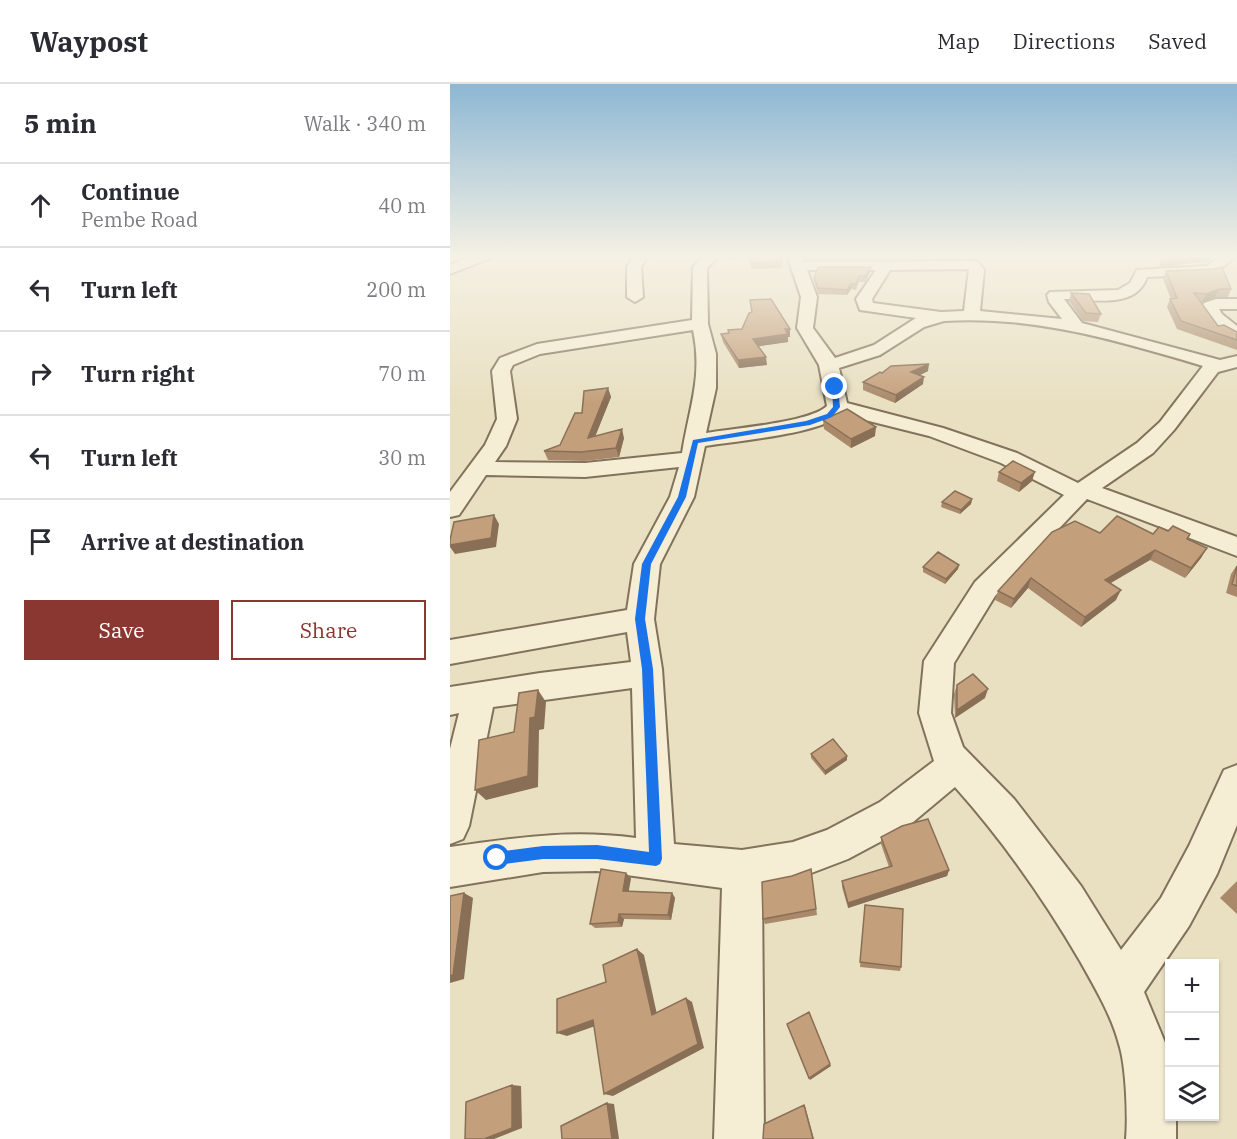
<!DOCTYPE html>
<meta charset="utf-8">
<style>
:root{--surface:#fff;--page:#f7f7f7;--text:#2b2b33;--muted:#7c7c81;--line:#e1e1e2;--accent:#8a3731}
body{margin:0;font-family:"IBM Plex Serif",serif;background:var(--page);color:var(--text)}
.controls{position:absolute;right:18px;bottom:18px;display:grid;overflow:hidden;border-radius:0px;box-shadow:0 2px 4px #0004}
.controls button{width:54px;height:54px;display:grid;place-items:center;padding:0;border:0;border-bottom:2px solid var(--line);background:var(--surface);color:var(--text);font:30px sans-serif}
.stop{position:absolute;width:18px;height:18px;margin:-14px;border:4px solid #1a73e8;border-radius:50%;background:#fff}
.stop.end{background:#1a73e8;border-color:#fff;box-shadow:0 2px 6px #0008}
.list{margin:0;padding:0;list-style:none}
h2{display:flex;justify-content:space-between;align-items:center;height:78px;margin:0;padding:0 24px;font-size:26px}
h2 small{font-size:20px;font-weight:400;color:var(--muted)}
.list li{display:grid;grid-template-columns:39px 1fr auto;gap:18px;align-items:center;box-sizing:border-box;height:84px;padding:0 24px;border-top:2px solid var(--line)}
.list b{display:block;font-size:22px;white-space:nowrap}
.list p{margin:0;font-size:20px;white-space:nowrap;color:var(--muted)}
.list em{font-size:20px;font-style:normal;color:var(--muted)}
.actions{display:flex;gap:12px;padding:18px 24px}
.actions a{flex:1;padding:14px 0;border:2px solid var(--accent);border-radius:0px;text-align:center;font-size:21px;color:var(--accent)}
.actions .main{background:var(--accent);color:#fff}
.icon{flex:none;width:33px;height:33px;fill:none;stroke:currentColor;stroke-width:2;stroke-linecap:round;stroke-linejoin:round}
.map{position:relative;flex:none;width:787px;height:1055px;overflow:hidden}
header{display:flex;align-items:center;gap:36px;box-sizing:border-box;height:84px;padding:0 30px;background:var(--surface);border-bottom:2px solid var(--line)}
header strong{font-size:28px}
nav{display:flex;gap:33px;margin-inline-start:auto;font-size:21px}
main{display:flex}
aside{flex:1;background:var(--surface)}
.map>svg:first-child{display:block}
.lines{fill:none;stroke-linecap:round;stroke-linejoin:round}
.minor-casing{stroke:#81725b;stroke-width:4}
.minor{fill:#f5edd4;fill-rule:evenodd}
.wall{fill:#a9896a}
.shaded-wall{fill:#896f56}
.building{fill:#c49f7b;stroke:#896f56;stroke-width:1.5}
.route{fill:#1a73e8}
</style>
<header>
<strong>Waypost</strong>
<nav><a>Map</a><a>Directions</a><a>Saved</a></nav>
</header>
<main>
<aside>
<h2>5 min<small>Walk · 340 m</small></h2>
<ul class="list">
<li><svg class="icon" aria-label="ahead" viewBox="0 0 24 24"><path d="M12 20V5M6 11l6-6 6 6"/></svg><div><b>Continue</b><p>Pembe Road</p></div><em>40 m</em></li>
<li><svg class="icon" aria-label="left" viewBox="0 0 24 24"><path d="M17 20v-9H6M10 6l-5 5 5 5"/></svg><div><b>Turn left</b></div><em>200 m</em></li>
<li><svg class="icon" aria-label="right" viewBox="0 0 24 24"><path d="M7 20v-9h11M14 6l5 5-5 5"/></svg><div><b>Turn right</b></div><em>70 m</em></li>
<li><svg class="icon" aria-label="left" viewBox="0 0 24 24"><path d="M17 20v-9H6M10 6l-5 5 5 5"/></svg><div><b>Turn left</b></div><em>30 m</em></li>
<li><svg class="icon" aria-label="arrive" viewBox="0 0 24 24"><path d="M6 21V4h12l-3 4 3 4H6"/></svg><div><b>Arrive at destination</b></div></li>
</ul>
<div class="actions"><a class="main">Save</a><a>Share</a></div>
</aside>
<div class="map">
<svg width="787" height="1055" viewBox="0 0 787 1055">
<rect width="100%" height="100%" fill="#e9e0c2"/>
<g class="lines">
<g class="minor-casing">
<path id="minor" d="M24,171H43L41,174L0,190V181Z
M184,171H198L191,183L193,213L185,218L177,213V183Z
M255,171H270L257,184L258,240L266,270V304L256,349C283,344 359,339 377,322L369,281L347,244L351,213L337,171H351L353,178L523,177L528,178L534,186L530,227L612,235L599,218L597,211L600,208L668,206L680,199L687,186L757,182L772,171H787L766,189L761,190L697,193C686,226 641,215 614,215L632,239L770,276L787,272V283L768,288L724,346L703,369L652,404L787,453V472L637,415L545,512L504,579L501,629L513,663L564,715L631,802L671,866L711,814L739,762L774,686L787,681V741L767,790L739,842L694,908L716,961L720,985V1032H726V1055H676C678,1032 676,981 669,960C661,930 645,904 630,877C594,815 553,757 505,703L456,744L398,775L343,796L312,802L314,1055H264L272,804L147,787L93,788L0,803V763C67,754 118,745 186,754L182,604L43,623L19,742L13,755L0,760V665L9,629L0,631V603L90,589L181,578L177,548L0,580V556L177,526L184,480L220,413L229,383L135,393L36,391L9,431L0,433V408L35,361L47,335L42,287L50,274L87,260L242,236L243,183ZM519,185L514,227L491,228L423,219L422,215L440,186ZM357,186H426L406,215L410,226L466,234L424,261L385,274L363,244L367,213ZM494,237C582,231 669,257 753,282L710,338L687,359L628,399L567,369L493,344L397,319L389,284L430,271L474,243ZM243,246C253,293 239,324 232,369L135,379L45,378L56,362L67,335L60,287L63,281L90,270ZM391,330L479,352L551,379L614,411L525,498L474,577L469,629L484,677L430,718L377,746L343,758L292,766L224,760L212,585L204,535L210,480L244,413L255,362C285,357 372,350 391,330Z
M766,215H787V225H769L772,230L787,242V255C771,251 758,236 752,222L754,219Z"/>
</g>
<use href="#minor" class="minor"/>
</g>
<path class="wall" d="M272,171H333L332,184L301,185V175L273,176Z
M357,171H417V175L357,176Z
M716,187L781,205L778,213H765L752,218L750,217L768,242L787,256V266L727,245L717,223L720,215H721L713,195Z
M420,188L415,198H409L406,206L401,205L397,211L368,210L365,200L364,194Z
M621,209L651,230L648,238L633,237L619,217Z
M340,245V253H338V258L308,262L317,281L289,284L273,258L271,250Z
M478,287L470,291L473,300L445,319L413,306V298L432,289Z
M158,304L161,313L145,352L174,354L169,373L135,377L98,376L94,367L110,361L132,329Z
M373,336L425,352L401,364L374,345Z
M549,388L582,397L569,408L547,397Z
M522,415L521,420L510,430L491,423L492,418Z
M718,447L740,450L738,455L757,464L751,474L735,494L700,476L661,499L666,516L631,543L578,504L561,524L545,516L548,507L650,449L703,450Z
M509,481L508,485L495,500L473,488V483Z
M787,481V513L776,509L781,490Z
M507,601L535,614L505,634L504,610Z
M361,670L397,676L375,691L361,674Z
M431,753L499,786L497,792L398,824L392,803V797L439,783L431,760Z
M361,785L367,831L315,840L313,835L342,792Z
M181,794L178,807L222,809L225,814L221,836L174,835L172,843L145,844L140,840Z
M787,797V830L770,814Z
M415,821L451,883L450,887L410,883Z"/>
<path class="shaded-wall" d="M757,171H763L760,177L709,183L711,176Z
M421,183L420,188L415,198V192Z
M401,200V205L397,211V206Z
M769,205L765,213L752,218L756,210Z
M335,245H340V253H338V258L304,263L303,255Z
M316,273L317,281L289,284L288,276Z
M479,280L478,287L460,296L461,288Z
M474,293L473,300L445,319L446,311Z
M158,304L161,313L141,363L138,354Z
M426,343L425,352L401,364V355Z
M172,345L174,354L169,373L166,364Z
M585,388L582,397L569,408L571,399Z
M522,415L521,420L510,430L511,426Z
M44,431L49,440L46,463L5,470L0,463V461Z
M757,464L751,474L735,494L741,484Z
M705,466L700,476L650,505L655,496Z
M509,481L508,485L495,500L496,495Z
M581,494L578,504L561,524L564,515Z
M671,506L666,516L631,543L635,533Z
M538,605L535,614L505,634L507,626Z
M88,606L96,618L94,645L89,646L88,703L36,716L25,706L80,634Z
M397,672V676L375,691V687Z
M499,786L497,792L398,824V819Z
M176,789L181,794L178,812L173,807Z
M14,809L23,814L14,895L0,899V892Z
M222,809L225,814L221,836L218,831Z
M169,830L174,835L172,843L168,838Z
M187,865L194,871L208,935L202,931Z
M236,914L242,918L254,964L163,1012L154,1010Z
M143,936L151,940L117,952L107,949Z
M380,980L381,982L360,996L359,994Z
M62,1001L71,1002L72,1044L44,1055H34Z
M157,1019L164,1020L169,1055H162Z
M354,1021L355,1022L364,1055H363Z"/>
<path class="building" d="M301,171H332V178L300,179Z
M711,171H757L711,176L710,174Z
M368,183H421L415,192H409L406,200H401L397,206L368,204L364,194Z
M772,183L781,205H769L756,210L744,209L768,242L774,241L787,248V256L731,237L720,215L727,214L716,187L764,185Z
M621,209L639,210L651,230L636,229Z
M321,215L340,245H335L338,250L303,255L316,273L288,276L271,250L279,249L278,246L292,245L299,229L302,228L300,216Z
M479,280L461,288L474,293L446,311L413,298L430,288L432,289L441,282Z
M158,304L138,354L172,345L166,364L131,368L94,367L110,361L125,329H132L134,307Z
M397,325L426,343L401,355L373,336Z
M563,377L585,388L571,399L549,388Z
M505,407L522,415L511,426L492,418Z
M44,431L41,454L0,461V456L4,438Z
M667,432L703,450L709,443L718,447L723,442L740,450L737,455L757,464L741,484L705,466L655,496L671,506L635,533L581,494L564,515L548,507L602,448L625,437L650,449Z
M488,468L509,481L496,495L473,483Z
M787,482V502L782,500Z
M523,590L538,605L507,626V601Z
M88,606L85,633L80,634L78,692L25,706L29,656L64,648L69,609Z
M383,655L397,672L375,687L361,670Z
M478,735L499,786L398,819L392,797L442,782L431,753L452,742Z
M151,785L176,789L173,807L222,809L218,831L169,830L168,838L140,840Z
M361,785L366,825L313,835L312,798L342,792Z
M14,809L3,891L0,892V812Z
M415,821L453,825L451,883L410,878Z
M187,865L202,931L236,914L248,960L154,1010L143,936L107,949V915L156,898L153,881Z
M359,928L380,980L359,994L337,940Z
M62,1001V1044L34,1055H15L16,1018Z
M157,1019L162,1055H112L111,1042Z
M354,1021L363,1055H313L314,1040Z"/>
<linearGradient id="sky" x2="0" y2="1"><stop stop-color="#8db7d4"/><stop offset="0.54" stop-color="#f5f1e4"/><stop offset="1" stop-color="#f5f1e4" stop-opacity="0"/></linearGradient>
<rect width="787" height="319" fill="url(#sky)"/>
<path class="route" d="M382,301L388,303L390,323L382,333L360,341L248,359L236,413L201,480L195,535L203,585L212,775L210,780L206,782L147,775H93L47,781L42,779L40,774L42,770L47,768L93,762L147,761L199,768L192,585L185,535L192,480L228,413L243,356L356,337L377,330L383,323Z"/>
</svg>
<div class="controls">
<button>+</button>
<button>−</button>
<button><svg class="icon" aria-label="layers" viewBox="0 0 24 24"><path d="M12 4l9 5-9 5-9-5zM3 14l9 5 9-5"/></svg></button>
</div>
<div class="stop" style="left:47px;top:774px"></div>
<div class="stop end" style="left:385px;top:303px"></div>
</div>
</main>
